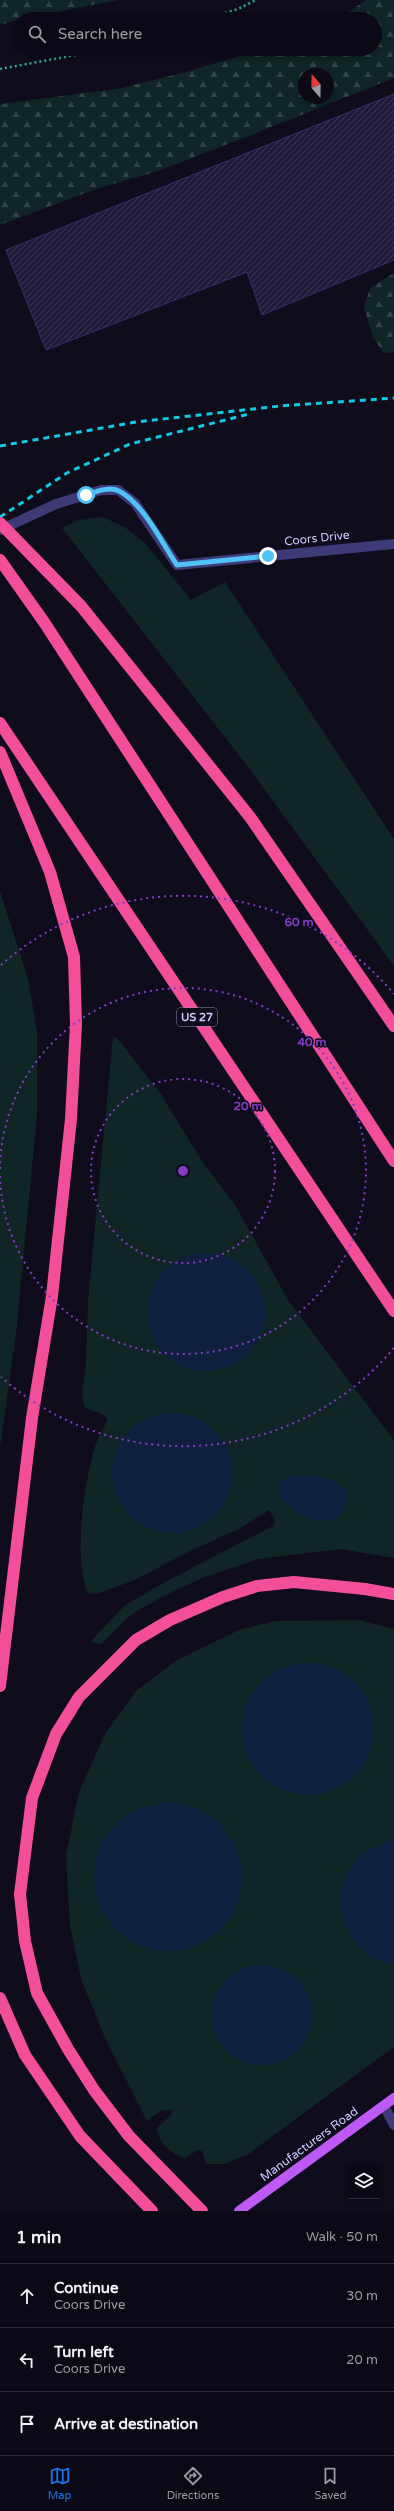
<!DOCTYPE html>
<meta charset="utf-8">
<style>
:root{--surface:#0b0915;--page:#14121e;--text:#f1f3f6;--muted:#9a9aa0;--line:#2b2a34;--accent:#1a73e8}
body{margin:0;font-family:"Varela Round",sans-serif;background:var(--page);color:var(--text)}
.controls{position:absolute;right:12px;bottom:12px;display:grid;overflow:hidden;border-radius:4px;box-shadow:0 2px 6px #0003}
.controls button{width:36px;height:36px;display:grid;place-items:center;padding:0;border:0;border-bottom:1px solid var(--line);background:var(--surface);color:var(--text);font:20px sans-serif}
.compass{position:absolute;left:298px;top:68px;width:36px;height:36px;border-radius:50%;background:var(--surface);box-shadow:0 2px 6px #0003;rotate:340deg}
.stop{position:absolute;width:12px;height:12px;margin:-9px;border:3px solid #4fc3f7;border-radius:50%;background:#fff}
.stop.end{background:#4fc3f7;border-color:#fff;box-shadow:0 1px 4px #0008}
.list{margin:0;padding:0;list-style:none}
h2{display:flex;justify-content:space-between;align-items:center;height:52px;margin:0;padding:0 16px;font-size:17px}
h2 small{font-size:13px;font-weight:400;color:var(--muted)}
.list li{display:grid;grid-template-columns:26px 1fr auto;gap:12px;align-items:center;box-sizing:border-box;height:64px;padding:0 16px;border-top:1px solid var(--line)}
.list b{display:block;font-size:15px;white-space:nowrap}
.list p{margin:0;font-size:13px;white-space:nowrap;color:var(--muted)}
.list em{font-size:13px;font-style:normal;color:var(--muted)}
.icon{flex:none;width:22px;height:22px;fill:none;stroke:currentColor;stroke-width:2;stroke-linecap:round;stroke-linejoin:round}
.map{position:relative;flex:none;width:394px;height:2211px;overflow:hidden}
.search{position:absolute;background:var(--surface);box-shadow:0 2px 6px #0003;left:12px;right:12px;top:12px;height:44px;display:flex;align-items:center;gap:10px;box-sizing:border-box;padding:0 14px;border-radius:22px;color:var(--muted);font-size:15px}
.sheet{height:244px;background:var(--surface)}
nav{display:flex;justify-content:space-around;align-items:center;box-sizing:border-box;height:56px;border-top:1px solid var(--line);background:var(--surface);font-size:11px;color:var(--muted)}
nav a{display:grid;justify-items:center;gap:2px}
nav .on{color:var(--accent)}
.map>svg:first-child{display:block}
.green{fill:#102525}
.forest{fill:url(#forest-firs);fill-rule:evenodd}
.water{fill:#0e203e}
.building{fill:url(#building-hatch);stroke:#3a2d66}
.lines{fill:none;stroke-linecap:round;stroke-linejoin:round}
.path{stroke:#34a6a1;stroke-width:2.5;stroke-dasharray:2 3;stroke-linecap:butt}
.lane{stroke:#3e3a78;stroke-width:10}
.street{stroke:#3e3a78;stroke-width:10}
.primary{stroke:#bd59f4;stroke-width:10}
.highway{stroke:#f34e9a;stroke-width:12}
.rail{stroke:#0fcae3;stroke-width:3;stroke-dasharray:6 5;stroke-linecap:butt}
.highway-bridge{stroke:#f34e9a;stroke-width:12}
.route{stroke:#4fc3f7;stroke-width:5}
.ring{fill:none;stroke:#843cc5;stroke-width:2;stroke-dasharray:2 4}
.labels{text-anchor:middle;dominant-baseline:central;stroke-width:3;stroke-linejoin:round;paint-order:stroke}
.shield{fill:#0f0c1c;stroke:#9791b9;stroke-width:1}
.shield-label{font-size:11px;font-weight:bold;fill:#d1cafc}
.street-label{font-size:12px;fill:#d1cafc;stroke:#0f0c1c}
.centre{fill:#843cc5;stroke:#0f0c1c;stroke-width:2}
.ring-label{font-size:12px;text-anchor:middle;font-weight:bold;fill:#843cc5;stroke:#0f0c1c;stroke-width:3;stroke-linejoin:round;paint-order:stroke}
</style>
<div class="map">
<svg width="394" height="2211" viewBox="0 0 394 2211">
<defs>
<pattern id="forest-firs" width="22" height="20" patternUnits="userSpaceOnUse"><rect width="22" height="20" fill="#102525"/><path d="M5 1l3.5 6h-7zM16 11l3.5 6h-7z" fill="#324346"/></pattern>
<pattern id="building-hatch" width="6" height="6" patternUnits="userSpaceOnUse"><rect width="6" height="6" fill="#211a3b"/><path d="M-1 1l2-2M0 6l6-6M5 7l2-2" fill="none" stroke="#403a58"/></pattern>
</defs>
<rect width="100%" height="100%" fill="#0f0c1c"/>
<path class="green" d="M103,517L126,528L145,543L191,600L225,582L394,839V966L245,763L62,528L79,520Z
M0,891L28,979L37,1031V1115L16,1334L0,1447Z
M113,1036L118,1039L161,1094L203,1163L234,1203L288,1300L394,1440V1558L340,1549L258,1559L202,1578L162,1597L132,1614L101,1644L90,1642L124,1606L163,1583L273,1526L275,1520L269,1510L239,1529L186,1553L135,1580L96,1594L88,1593C73,1562 84,1483 94,1450C97,1439 103,1429 108,1419C100,1411 92,1412 84,1406L82,1395L86,1363L88,1301Z
M359,1620L394,1629V2047L247,2155L223,2164H206L202,2151L197,2150L185,2159C171,2153 159,2144 157,2128L171,2115L172,2110H162L147,2121L105,2038L81,1979L70,1926L66,1856L79,1792L105,1734L136,1691L177,1660L239,1630L275,1621Z"/>
<path class="forest" d="M0,0H118L19,19L0,25Z
M366,0H394V78L223,146L158,171L96,189L0,225V104L117,89L186,72L265,49H375V19H339ZM304,74H328V98H304Z
M394,273V352L384,353L373,338L364,307L370,288Z"/>
<path class="water" d="M147 1312a59 59 0 1 1 118 0a59 59 0 1 1-118 0Z
M112 1473a60 60 0 1 1 120 0a60 60 0 1 1-120 0Z
M293,1476C316,1476 332,1474 347,1493L341,1517C310,1526 299,1517 278,1495L280,1482Z
M242 1729a66 66 0 1 1 132 0a66 66 0 1 1-132 0Z
M94 1877a74 74 0 1 1 148 0a74 74 0 1 1-148 0Z
M390,1840H394V1965C347,1957 322,1898 356,1861C365,1850 377,1845 390,1840Z
M212 2015a50 50 0 1 1 100 0a50 50 0 1 1-100 0Z"/>
<path class="building" d="M394,94V260L262,315L247,272L46,350L6,250Z"/>
<g class="lines">
<path class="path" d="M206,19L238,9L256,0
M0,69L108,49"/>
<path class="lane" d="M384,2106L394,2125"/>
<path class="street" d="M0,530L56,504L101,490H118L135,503L177,565L394,544"/>
<path class="primary" d="M239,2211L394,2098"/>
<path class="highway" d="M0,560L44,622L394,1161
M81,606L250,817L394,1026
M0,723L394,1311
M0,752L50,872L74,957L76,1024L71,1119L52,1296L32,1418L0,1686
M0,1998L25,2055L80,2136L152,2211
M202,2211L129,2136L94,2090L68,2049L37,1993L25,1941L20,1894L32,1798L56,1734L79,1697L136,1640L170,1620L223,1597L257,1586L294,1582L365,1589L394,1594"/>
<path class="rail" d="M0,446L136,422L280,406L394,398
M0,517L67,473L130,444L249,414"/>
<path class="highway-bridge" d="M0,523L81,606"/>
</g>
<g class="lines">
<path class="route" d="M86,495C95,492 109,486 119,491C143,503 162,543 177,565L268,556"/>
</g>
<g class="ring">
<circle cx="183" cy="1171" r="92"/>
<path d="M0 1169A183 183 0 1 1 0 1173"/>
<path d="M394 1348A275 275 0 0 1 1 1377M1 965A275 275 0 0 1 394 994"/>
</g>
<g class="labels">
<rect class="shield" x="177" y="1008" width="40" height="18" rx="3"/>
<g class="shield-label">
<text x="197" y="1017">US 27</text>
</g>
<g class="street-label">
<text transform="translate(317 538) rotate(-6)">Coors Drive</text>
<text transform="translate(309 2144) rotate(-36)">Manufacturers Road</text>
</g>
</g>
<circle cx="183" cy="1171" r="6" class="centre"/>
<g class="ring-label">
<text x="299" y="926">60 m</text>
<text x="312" y="1046">40 m</text>
<text x="248" y="1110">20 m</text>
</g>
</svg>
<div class="controls">
<button><svg class="icon" aria-label="layers" viewBox="0 0 24 24"><path d="M12 4l9 5-9 5-9-5zM3 14l9 5 9-5"/></svg></button>
</div>
<svg class="compass" viewBox="-18 -18 36 36"><path d="M0-13l5 13h-10z" fill="#e53935"/><path d="M0 13l5-13h-10z" fill="#9a9aa0"/></svg>
<div class="stop" style="left:86px;top:495px"></div>
<div class="stop end" style="left:268px;top:556px"></div>
<div class="search"><svg class="icon" aria-label="search" viewBox="0 0 24 24"><circle cx="10" cy="10" r="6"/><path d="M15 15l6 6"/></svg>Search here</div>
</div>
<section class="sheet">
<h2>1 min<small>Walk · 50 m</small></h2>
<ul class="list">
<li><svg class="icon" aria-label="ahead" viewBox="0 0 24 24"><path d="M12 20V5M6 11l6-6 6 6"/></svg><div><b>Continue</b><p>Coors Drive</p></div><em>30 m</em></li>
<li><svg class="icon" aria-label="left" viewBox="0 0 24 24"><path d="M17 20v-9H6M10 6l-5 5 5 5"/></svg><div><b>Turn left</b><p>Coors Drive</p></div><em>20 m</em></li>
<li><svg class="icon" aria-label="arrive" viewBox="0 0 24 24"><path d="M6 21V4h12l-3 4 3 4H6"/></svg><div><b>Arrive at destination</b></div></li>
</ul>
</section>
<nav>
<a class="on"><svg class="icon" aria-label="map" viewBox="0 0 24 24"><path d="M3 6l6-2 6 2 6-2v14l-6 2-6-2-6 2zM9 4v14M15 6v14"/></svg>Map</a>
<a><svg class="icon" aria-label="directions" viewBox="0 0 24 24"><path d="M12 3l9 9-9 9-9-9zM9 14v-3h6M13 9l2 2-2 2"/></svg>Directions</a>
<a><svg class="icon" aria-label="saved" viewBox="0 0 24 24"><path d="M7 4h10v16l-5-4-5 4z"/></svg>Saved</a>
</nav>
